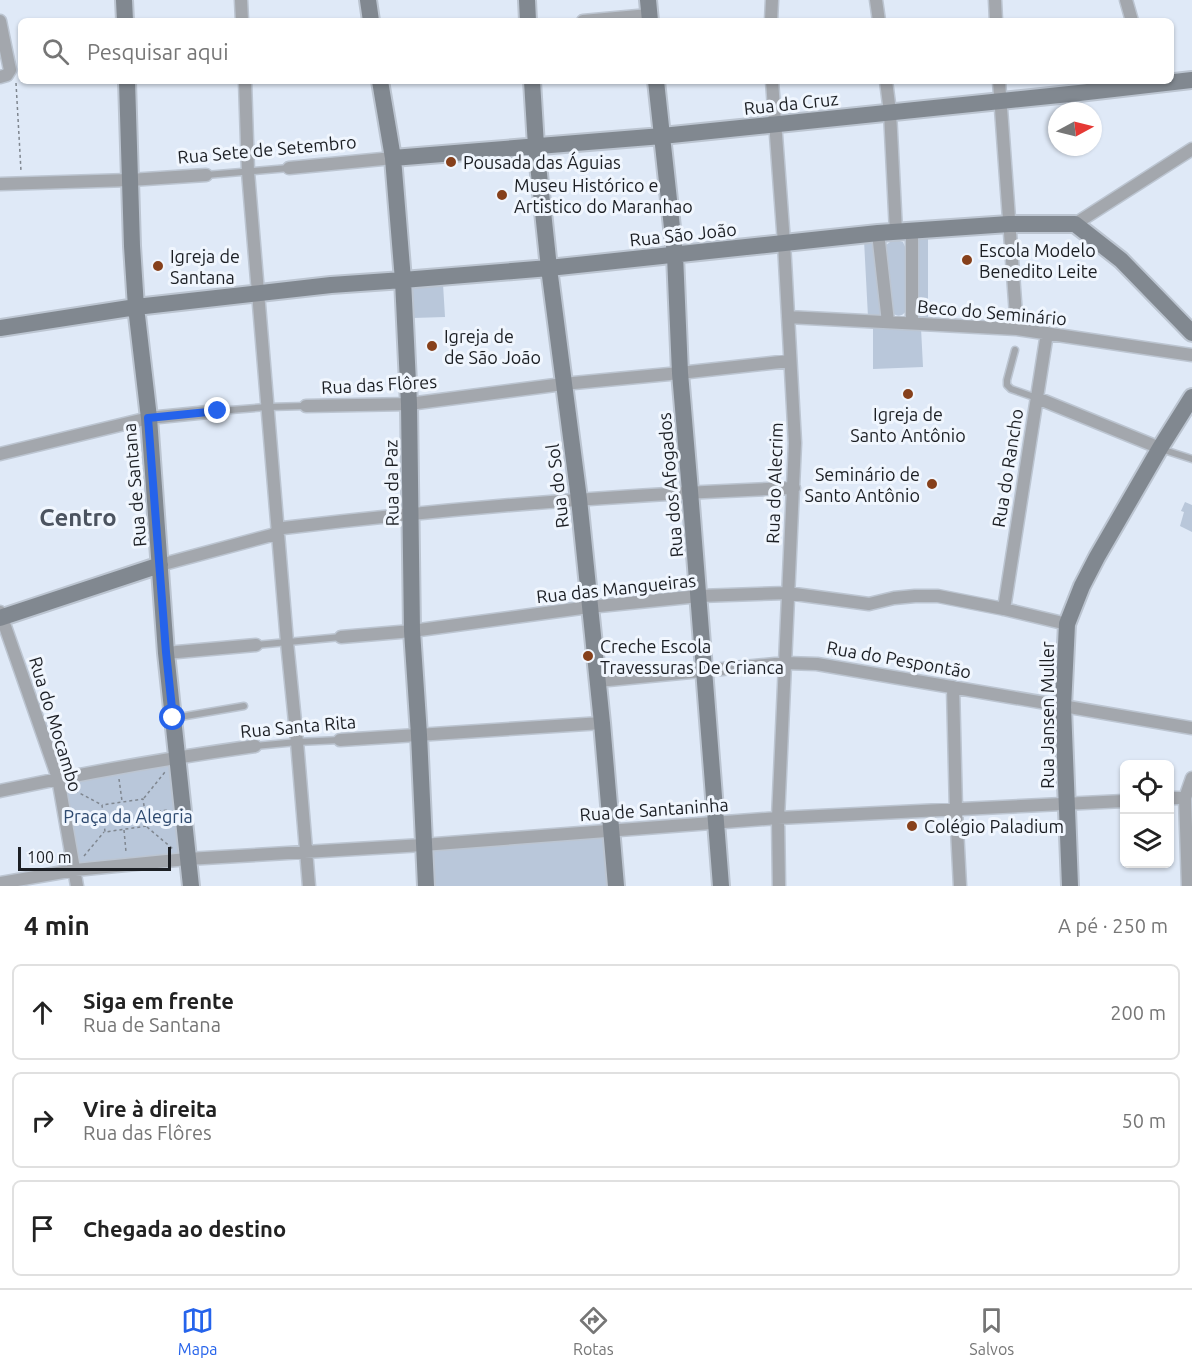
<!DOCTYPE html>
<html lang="pt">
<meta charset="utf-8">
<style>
:root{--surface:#fff;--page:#f6f6f6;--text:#222;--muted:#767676;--line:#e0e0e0;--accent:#2563eb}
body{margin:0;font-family:Ubuntu,sans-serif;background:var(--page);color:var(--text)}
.controls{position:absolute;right:18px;bottom:18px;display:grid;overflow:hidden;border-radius:9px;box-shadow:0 2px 4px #0004}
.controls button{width:54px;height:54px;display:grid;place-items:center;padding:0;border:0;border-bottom:2px solid var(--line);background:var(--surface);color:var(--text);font:30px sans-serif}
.compass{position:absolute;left:1048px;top:102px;width:54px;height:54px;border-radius:50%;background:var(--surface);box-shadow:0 2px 4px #0004;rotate:83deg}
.scale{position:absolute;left:18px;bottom:15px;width:153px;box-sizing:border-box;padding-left:6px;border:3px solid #1c1f24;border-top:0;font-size:16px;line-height:21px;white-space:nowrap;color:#1c1f24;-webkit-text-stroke:4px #f0f6fe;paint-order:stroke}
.stop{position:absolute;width:18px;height:18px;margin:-14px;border:4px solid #2563eb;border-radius:50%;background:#fff}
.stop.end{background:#2563eb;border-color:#fff;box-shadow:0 2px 6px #0008}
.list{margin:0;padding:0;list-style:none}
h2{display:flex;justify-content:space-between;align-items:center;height:78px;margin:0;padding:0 24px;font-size:26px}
h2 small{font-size:20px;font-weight:400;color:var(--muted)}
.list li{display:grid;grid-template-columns:39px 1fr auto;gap:18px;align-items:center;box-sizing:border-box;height:96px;margin:0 12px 12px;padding:0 12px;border:2px solid var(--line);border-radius:9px}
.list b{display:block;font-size:22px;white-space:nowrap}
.list p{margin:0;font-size:20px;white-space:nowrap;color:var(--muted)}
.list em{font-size:20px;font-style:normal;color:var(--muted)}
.icon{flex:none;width:33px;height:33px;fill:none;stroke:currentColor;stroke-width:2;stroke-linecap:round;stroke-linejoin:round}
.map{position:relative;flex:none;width:1192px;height:886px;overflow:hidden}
.search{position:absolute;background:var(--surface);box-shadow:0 2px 4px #0004;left:18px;right:18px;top:18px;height:66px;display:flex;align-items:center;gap:15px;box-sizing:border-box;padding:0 21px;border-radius:9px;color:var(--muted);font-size:22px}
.sheet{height:402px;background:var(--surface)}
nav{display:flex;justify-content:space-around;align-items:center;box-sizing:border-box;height:84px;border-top:2px solid var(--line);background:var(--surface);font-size:16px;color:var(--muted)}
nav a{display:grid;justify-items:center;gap:3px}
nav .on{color:var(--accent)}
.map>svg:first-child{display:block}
.green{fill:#b9c7da}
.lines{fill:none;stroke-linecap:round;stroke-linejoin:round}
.lane-casing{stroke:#bcc5d1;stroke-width:9}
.street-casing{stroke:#bcc5d1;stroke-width:15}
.secondary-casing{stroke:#bcc5d1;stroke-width:20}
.path{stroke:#7f868f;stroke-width:1.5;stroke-dasharray:3 3;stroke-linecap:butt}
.lane{stroke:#a3a7ad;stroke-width:6}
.street{stroke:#a3a7ad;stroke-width:12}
.secondary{stroke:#818890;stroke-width:16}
.route{stroke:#2563eb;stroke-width:8}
.poi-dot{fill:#86401b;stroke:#f0f6fe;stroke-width:2}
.labels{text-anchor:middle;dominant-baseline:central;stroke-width:6;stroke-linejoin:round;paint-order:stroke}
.street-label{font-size:18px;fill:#1c1f24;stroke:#f0f6fe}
.poi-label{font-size:18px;fill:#1c1f24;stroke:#f0f6fe;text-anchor:start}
.park-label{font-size:18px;fill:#2d496f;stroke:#f0f6fe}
.district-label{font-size:24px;font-weight:bold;fill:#4c5460;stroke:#f0f6fe}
</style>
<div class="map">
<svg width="1192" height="886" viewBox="0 0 1192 886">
<rect width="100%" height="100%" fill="#dfe9f7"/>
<path class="green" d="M928,235V320L921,319L917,313L916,242L919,237Z
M894,239L903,242L906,249V311C902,317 897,317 891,312L885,250L886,245Z
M864,240L871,243L875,247L881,313L879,316L868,317Z
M443,284L445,317L413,318L410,286Z
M873,326L921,328L923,367L873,369Z
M1185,502L1192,505V532L1180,526L1184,512L1181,511Z
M172,763L182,855L78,865L63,782Z
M605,834L610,886H431L429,848Z"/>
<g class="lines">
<g class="lane-casing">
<path id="lane" d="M206,175L289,168
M1015,350L1007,380V385L1011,389L1037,398
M218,411L267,407L306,406
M1161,449L1192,459
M256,645L341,637
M174,718L244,706
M255,746L297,742L340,740"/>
</g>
<g class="street-casing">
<path id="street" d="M241,0L242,21
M876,0L879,21
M995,0L996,21
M1126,0L1132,21
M0,21L10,70L7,75L0,77
M583,21L649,15
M771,21L772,0
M245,81L248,172L287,642L297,742L309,886
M772,81L784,243L795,443L778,818L779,886
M886,81L890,112L896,232
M999,81L1017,329
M289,168L393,158
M0,184L130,180L206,175
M1075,224L1192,149
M912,231V323
M878,233L888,322
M788,317L1017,329L1192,355
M1037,398L1160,448
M306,406L409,404L563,384L680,373L789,361
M0,454L149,418L218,411
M160,565L272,535L283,528C453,508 623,494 794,488
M1004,609L1047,333
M0,612L58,778L77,886
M341,637L412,631L589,607L699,596L787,593L869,604L894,598L915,596H938L1004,609L1067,624
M166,653L256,645
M598,681L785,663L817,664L1192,728
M953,687L956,810L960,886
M340,740L602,723
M0,791C84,773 169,758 255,746
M1170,798H1185
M0,883L75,870L187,859L423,845L778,818L1124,801
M1188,886L1185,798L1192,778"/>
</g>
<g class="secondary-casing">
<path id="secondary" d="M124,0L125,21
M368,0L371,21
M527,0L528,21
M648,0L650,21
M127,81L132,246L136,307L149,418L166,653L191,886
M380,81L393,158L403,280L409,404L412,631L419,735L426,886
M532,81L536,146L549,268L579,499L602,723L616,886
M656,81L675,255L680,373L690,491L721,886
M393,158L662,136L1079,93L1192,80
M0,328L136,307L331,285L403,280L549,268L878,233L1009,224H1075L1121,260L1192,333
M0,618L160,565
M1070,886L1063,707L1067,624L1082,586L1097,557L1160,448L1192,397"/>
</g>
<path class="path" d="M16,83L21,171
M119,779L122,801
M70,788L102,805L105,832L147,826L143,799L102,805
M144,798L165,772
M146,813L168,810
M78,821L103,818
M147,827L173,849
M124,830L126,852
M84,856L104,832"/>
<use href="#lane" class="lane"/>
<use href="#street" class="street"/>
<use href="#secondary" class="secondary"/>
</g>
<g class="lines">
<path class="route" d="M173,718L166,652L148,418L218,411"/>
</g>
<g class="poi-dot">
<circle cx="451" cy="162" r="6"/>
<circle cx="502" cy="195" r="6"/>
<circle cx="967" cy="260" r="6"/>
<circle cx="158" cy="266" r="6"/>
<circle cx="432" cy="346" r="6"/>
<circle cx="908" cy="394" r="6"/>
<circle cx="932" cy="484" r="6"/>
<circle cx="588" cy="656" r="6"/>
<circle cx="912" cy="826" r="6"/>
</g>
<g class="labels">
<g class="street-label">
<text transform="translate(791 103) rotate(-6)">Rua da Cruz</text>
<text transform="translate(267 149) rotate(-5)">Rua Sete de Setembro</text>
<text transform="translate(683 234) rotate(-6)">Rua São João</text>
<text transform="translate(992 312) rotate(5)">Beco do Seminário</text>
<text transform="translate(379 384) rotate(-3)">Rua das Flôres</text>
<text transform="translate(1007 468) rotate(-81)">Rua do Rancho</text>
<text transform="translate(391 483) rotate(-91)">Rua da Paz</text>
<text transform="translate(774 483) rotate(-88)">Rua do Alecrim</text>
<text transform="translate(134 485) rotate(-95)">Rua de Santana</text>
<text transform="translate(670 485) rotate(-95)">Rua dos Afogados</text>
<text transform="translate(557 486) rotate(-97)">Rua do Sol</text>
<text transform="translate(616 588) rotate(-6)">Rua das Mangueiras</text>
<text transform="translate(899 659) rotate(10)">Rua do Pespontão</text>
<text transform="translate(1047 715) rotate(-90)">Rua Jansen Muller</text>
<text transform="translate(56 724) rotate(73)">Rua do Mocambo</text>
<text transform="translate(298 726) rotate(-5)">Rua Santa Rita</text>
<text transform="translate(654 809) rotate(-4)">Rua de Santaninha</text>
</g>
<g class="poi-label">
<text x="463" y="162">Pousada das Águias</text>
<text x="514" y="185">Museu Histórico e<tspan x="514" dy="21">Artistico do Maranhao</tspan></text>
<text x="979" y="250">Escola Modelo<tspan x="979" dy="21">Benedito Leite</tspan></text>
<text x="170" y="256">Igreja de<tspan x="170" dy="21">Santana</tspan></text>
<text x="444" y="336">Igreja de<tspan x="444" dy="21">de São João</tspan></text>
<text x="908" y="414" text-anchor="middle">Igreja de<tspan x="908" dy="21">Santo Antônio</tspan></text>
<text x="920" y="474" text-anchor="end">Seminário de<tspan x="920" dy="21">Santo Antônio</tspan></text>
<text x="600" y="646">Creche Escola<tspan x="600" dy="21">Travessuras De Crianca</tspan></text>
<text x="924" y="826">Colégio Paladium</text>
</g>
<g class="park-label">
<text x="128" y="816">Praça da Alegria</text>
</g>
<g class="district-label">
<text x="78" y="517">Centro</text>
</g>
</g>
</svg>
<div class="controls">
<button><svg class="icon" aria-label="locate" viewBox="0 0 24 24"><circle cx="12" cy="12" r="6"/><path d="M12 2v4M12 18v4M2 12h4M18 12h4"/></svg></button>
<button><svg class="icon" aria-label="layers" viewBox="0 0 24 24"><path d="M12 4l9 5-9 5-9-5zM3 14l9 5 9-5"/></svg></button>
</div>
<svg class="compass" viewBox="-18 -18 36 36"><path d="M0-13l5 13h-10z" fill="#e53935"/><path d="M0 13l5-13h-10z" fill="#767676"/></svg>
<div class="scale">100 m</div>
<div class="stop" style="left:173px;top:718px"></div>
<div class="stop end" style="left:218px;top:411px"></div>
<div class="search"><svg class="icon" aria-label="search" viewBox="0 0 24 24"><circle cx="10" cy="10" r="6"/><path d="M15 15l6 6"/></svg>Pesquisar aqui</div>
</div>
<section class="sheet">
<h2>4 min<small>A pé · 250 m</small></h2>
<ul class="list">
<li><svg class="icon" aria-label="ahead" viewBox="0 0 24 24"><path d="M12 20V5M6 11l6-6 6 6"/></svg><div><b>Siga em frente</b><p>Rua de Santana</p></div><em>200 m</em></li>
<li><svg class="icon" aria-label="right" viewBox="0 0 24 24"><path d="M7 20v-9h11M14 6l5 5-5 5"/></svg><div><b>Vire à direita</b><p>Rua das Flôres</p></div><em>50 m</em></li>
<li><svg class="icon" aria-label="arrive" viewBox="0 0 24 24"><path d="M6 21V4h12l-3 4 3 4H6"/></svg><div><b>Chegada ao destino</b></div></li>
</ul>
</section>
<nav>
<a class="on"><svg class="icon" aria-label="map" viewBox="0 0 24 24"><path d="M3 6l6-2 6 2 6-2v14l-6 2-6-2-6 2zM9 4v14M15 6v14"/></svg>Mapa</a>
<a><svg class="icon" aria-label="directions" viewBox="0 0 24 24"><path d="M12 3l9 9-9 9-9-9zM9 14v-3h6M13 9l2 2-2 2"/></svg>Rotas</a>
<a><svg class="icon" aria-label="saved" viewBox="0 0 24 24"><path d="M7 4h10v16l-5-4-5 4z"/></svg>Salvos</a>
</nav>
